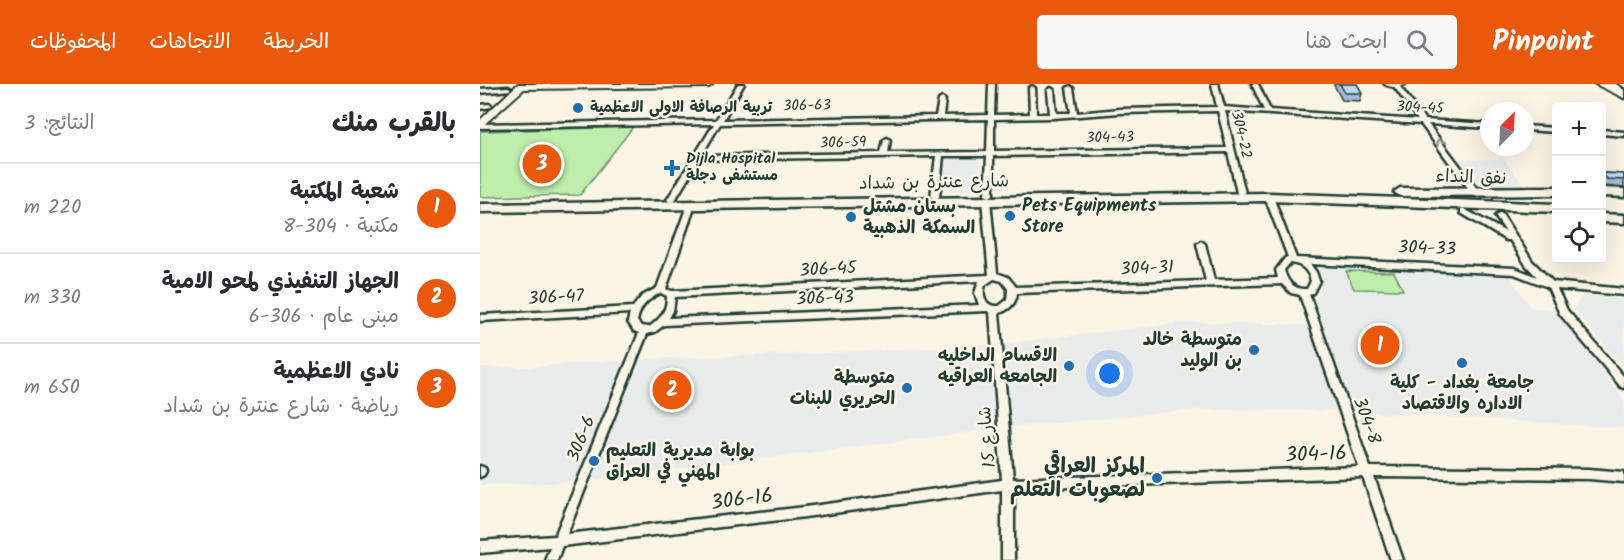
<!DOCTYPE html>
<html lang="ar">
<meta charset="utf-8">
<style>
:root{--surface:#fff;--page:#f7f7f7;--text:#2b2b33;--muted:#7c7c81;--line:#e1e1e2;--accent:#ea580c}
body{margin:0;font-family:Kalam,"Playpen Sans Arabic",sans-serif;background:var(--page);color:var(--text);direction:rtl}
.controls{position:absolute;right:18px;top:18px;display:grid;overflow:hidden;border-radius:6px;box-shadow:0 6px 24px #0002}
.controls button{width:54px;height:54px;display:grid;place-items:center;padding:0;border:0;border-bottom:2px solid var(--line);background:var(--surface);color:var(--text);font:30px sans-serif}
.compass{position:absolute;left:1000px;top:18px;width:54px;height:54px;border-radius:50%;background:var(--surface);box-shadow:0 6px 24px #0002;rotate:24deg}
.you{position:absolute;left:630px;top:290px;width:21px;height:21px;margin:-15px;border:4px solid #fff;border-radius:50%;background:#1a73e8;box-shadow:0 0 0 9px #1a73e833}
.badge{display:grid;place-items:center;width:39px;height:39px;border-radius:50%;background:var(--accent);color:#fff;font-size:20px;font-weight:700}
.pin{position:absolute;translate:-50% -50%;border:3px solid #fff;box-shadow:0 2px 6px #0006}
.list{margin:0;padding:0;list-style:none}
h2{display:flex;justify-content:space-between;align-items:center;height:78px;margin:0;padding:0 24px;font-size:26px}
h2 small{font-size:20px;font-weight:400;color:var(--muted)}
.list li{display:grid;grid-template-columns:39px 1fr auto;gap:18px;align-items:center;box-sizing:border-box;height:90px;padding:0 24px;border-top:2px solid var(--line)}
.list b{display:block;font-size:22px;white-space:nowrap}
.list p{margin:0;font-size:20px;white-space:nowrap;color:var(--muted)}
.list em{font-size:20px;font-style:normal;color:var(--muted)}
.icon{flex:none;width:33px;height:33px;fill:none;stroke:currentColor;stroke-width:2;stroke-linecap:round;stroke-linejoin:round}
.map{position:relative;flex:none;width:1144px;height:476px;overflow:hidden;direction:ltr}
header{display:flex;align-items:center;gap:36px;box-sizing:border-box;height:84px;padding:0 30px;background:var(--accent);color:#fff}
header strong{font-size:28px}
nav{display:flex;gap:33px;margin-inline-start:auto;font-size:21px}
.search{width:420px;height:54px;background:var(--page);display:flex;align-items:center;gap:15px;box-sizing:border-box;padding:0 21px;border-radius:6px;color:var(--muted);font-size:22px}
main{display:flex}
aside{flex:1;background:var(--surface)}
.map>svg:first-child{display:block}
.built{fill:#eaecec}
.green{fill:#beedac;stroke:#6e9570;stroke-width:1.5}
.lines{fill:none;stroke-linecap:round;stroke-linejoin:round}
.street-casing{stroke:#1f3d34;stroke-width:5}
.secondary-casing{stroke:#1f3d34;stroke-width:4}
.primary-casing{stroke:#1f3d34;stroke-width:5}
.highway-casing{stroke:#1f3d34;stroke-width:5}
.street{fill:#fcf5e5;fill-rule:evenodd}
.secondary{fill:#fcf5e5;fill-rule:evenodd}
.primary{fill:#fcf5e5;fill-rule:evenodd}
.highway{fill:#fcf5e5;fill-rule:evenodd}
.wall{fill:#a6b9d8;stroke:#1f3d34;stroke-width:1.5}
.building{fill:#c1d7fb;stroke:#1f3d34;stroke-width:1.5}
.oneway{stroke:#8e998c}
.poi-dot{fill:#1f6fb2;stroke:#fcf5e5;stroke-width:2}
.labels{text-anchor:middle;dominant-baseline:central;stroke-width:5;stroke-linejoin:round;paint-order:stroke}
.far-street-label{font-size:15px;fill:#1f3d34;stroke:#fcf5e5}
.far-poi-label{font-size:15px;font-weight:bold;fill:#1f3d34;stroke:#fcf5e5;text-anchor:start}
.street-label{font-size:18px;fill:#1f3d34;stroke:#fcf5e5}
.poi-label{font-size:18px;font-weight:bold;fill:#1f3d34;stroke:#fcf5e5;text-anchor:start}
.near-street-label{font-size:21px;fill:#1f3d34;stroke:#fcf5e5}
.near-poi-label{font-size:21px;font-weight:bold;fill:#1f3d34;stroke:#fcf5e5;text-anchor:end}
</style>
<header>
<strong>Pinpoint</strong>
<div class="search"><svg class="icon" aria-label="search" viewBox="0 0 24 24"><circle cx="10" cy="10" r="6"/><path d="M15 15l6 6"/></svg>ابحث هنا</div>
<nav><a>الخريطة</a><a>الاتجاهات</a><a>المحفوظات</a></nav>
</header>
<main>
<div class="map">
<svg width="1144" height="476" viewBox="0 0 1144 476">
<rect width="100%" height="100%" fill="#fcf5e5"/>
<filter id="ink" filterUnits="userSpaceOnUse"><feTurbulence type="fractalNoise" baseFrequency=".0167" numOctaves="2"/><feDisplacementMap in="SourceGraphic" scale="12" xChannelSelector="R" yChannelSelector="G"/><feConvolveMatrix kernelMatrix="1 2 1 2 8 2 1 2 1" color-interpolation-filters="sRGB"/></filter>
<g filter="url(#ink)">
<path class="built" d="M501,74L499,106L458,107L462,75Z
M978,75H1024L1045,102L997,101Z
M838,181L1028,189L1050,223L1078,226L1144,317V344L865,327L713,326L524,344L99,398L0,401V283H50L145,276L104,387L157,275L344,269L516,260L709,238L833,241L835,215L841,206Z
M1103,211L1144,215V284L1093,225Z"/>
<path class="green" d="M153,43L100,111L0,113V49L2,47Z
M866,187L914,188L923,206L874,205Z"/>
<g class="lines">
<g class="street-casing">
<path id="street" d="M258,0H264L243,36L456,32L459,16L462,14L465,16L463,32L508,31L509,0H515L514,31L550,30L549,4L552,2L555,4L556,30H570L568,6L571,4L574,6L576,29H591L587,4L590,2L593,4L597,29L640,25L737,23L732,0H738L744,23L784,26L772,0H778L790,26L938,36L913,1L918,0L945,36L1009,40V44L948,40L998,106L994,108H991L941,40L745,27L765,109L761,111L757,109L748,68L513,72V111L509,113L505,111L507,72H463L459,113L455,115L451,113L456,72L219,76L195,116L191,118L187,116L234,40L0,44V40L236,36ZM738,27L747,64L514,67V35L573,34L640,29ZM508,35L507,68L408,69L410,56L407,54L404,56L401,69L221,72L240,40Z
M28,3L30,4V6L0,9V5Z
M9,20L12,22L11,23L0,25V21Z
M1045,42L1076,44V48L1045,46Z
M1122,46L1144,48V52L1122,50Z
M786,111H789L793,113L816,174L1035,184L1057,193L1046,181L1030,156H1026L981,129V125H984L1026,148L1015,132L1019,130H1022L1052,177L1073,198L1144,205V211L1077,205L1087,226L1144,293V304L1141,303L1080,230L1068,203L1034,190L830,180L836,188L839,197L833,209L829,210L890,383L1109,385L1144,388V398L1109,395L894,393L923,476H911L883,393L534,405V476H522V406L325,433L82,462L77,476H65L70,463L0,469V457L75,452L159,249L154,247L148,238L150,229L0,237V231L153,223L162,212L177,204L208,119H211L215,121L186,205L192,207L507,191H509L502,116L506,114L510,116L517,189L528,193L536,203L726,197L717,160L721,157L725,160L734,196L798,194L796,186L805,174L808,173L785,113ZM810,179C822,180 828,186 831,197L827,205C814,206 807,198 804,186ZM514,195L522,197L528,205L527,216L519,222C506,223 501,213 505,201ZM499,197L495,209L499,221L189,234L193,227L195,213ZM802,200L811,209L820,211L879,383L533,395L519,229C529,226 536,220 537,209ZM181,209L187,212C187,226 181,235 169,243L161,242L157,237C160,223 167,215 181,209ZM507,227L510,228L522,396L325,423L87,450L167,250L175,248L184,241Z
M0,382L5,384L6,387L4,391L0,393Z"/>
</g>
<g class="secondary-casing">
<path id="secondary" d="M38,0H233L229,3L44,5L0,44V36Z
M904,0H926C921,4 909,4 904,0Z
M1115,0H1126L1144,8V14Z"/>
</g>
<g class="primary-casing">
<path id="primary" d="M1076,103V111L920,112L914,108L920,104Z
M1122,104L1144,105V113L1122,112Z
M789,109L1076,120V128L789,117L0,128V120Z
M1122,130L1144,131V139L1122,138Z"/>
</g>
<g class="highway-casing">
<path id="highway" d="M1124,0H1136L1144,6V14Z"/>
</g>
<use href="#street" class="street"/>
<use href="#secondary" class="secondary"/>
<use href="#primary" class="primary"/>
<use href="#highway" class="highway"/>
</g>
<path class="wall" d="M854,0H877L882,9L880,17L862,16L854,1Z
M1122,89L1144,90V104L1122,102Z"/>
<path class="building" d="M860,0H877L882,9H865Z
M1122,89L1144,90V96L1127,95Z"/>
<defs><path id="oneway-chevron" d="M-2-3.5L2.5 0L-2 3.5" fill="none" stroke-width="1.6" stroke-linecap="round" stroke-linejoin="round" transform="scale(1.5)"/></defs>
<use class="oneway" href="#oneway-chevron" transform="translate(960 59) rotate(-126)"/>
</g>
<g class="poi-dot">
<circle cx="98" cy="24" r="6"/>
<path d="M189 75h6v6h6v6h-6v6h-6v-6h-6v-6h6z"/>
<circle cx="530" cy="132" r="6"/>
<circle cx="371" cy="133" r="6"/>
<circle cx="774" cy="266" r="6"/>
<circle cx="982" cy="279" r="6"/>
<circle cx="589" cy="282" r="6"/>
<circle cx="427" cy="304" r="6"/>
<circle cx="114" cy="377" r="6"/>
<circle cx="677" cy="394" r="6"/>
</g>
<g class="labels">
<g class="far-street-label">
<text transform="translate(327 22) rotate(-1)">306-63</text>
<text transform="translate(940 24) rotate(3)">304-45</text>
<text transform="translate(761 51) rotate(77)">304-22</text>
<text transform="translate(630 54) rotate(-1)">304-43</text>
<text transform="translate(363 59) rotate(-1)">306-59</text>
</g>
<g class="far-poi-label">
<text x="110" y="24">تربية الرصافة الاولى الاعظمية</text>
<text x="206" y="75">Dijla Hospital<tspan x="206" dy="17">مستشفى دجلة</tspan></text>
</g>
<g class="street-label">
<text transform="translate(991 94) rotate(2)">نفق النداء</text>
<text transform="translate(454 99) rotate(-1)">شارع عنترة بن شداد</text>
<text transform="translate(947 165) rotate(2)">304-33</text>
<text transform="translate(667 185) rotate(-2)">304-31</text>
<text transform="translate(348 186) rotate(-3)">306-45</text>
<text transform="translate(76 214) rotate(-3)">306-47</text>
<text transform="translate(345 215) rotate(-2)">306-43</text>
<text transform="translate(886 337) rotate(70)">304-8</text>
<text transform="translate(508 353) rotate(-95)">شارع 15</text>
<text transform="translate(102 355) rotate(-68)">306-6</text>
</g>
<g class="poi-label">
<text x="542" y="122">Pets Equipments<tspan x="542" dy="21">Store</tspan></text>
<text x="383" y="123">بستان مشتل<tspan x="383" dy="21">السمكة الذهبية</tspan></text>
<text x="762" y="256" text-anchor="end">متوسطة خالد<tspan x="762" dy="21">بن الوليد</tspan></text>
<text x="577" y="272" text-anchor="end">الاقسام الداخليه<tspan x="577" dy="21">الجامعه العراقيه</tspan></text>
<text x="415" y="294" text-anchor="end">متوسطة<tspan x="415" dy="21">الحريري للبنات</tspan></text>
<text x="982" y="299" text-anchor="middle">جامعة بغداد - كلية<tspan x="982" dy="21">الاداره والاقتصاد</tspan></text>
<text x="126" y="367">بوابة مديرية التعليم<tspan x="126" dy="21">المهني في العراق</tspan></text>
</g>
<g class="near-street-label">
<text transform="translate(836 371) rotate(-2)">304-16</text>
<text transform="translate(262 416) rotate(-7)">306-16</text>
</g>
<g class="near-poi-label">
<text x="665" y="382">المركز العراقي<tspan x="665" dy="24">لصعوبات التعلم</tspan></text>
</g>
</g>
</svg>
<div class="controls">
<button>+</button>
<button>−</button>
<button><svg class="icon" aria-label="locate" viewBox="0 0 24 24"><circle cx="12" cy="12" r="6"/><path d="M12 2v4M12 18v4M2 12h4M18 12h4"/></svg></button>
</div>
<svg class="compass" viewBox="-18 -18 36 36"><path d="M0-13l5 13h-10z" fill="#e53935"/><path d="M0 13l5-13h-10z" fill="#7c7c81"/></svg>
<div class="you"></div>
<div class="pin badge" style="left:900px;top:261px">1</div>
<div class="pin badge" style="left:192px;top:306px">2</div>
<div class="pin badge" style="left:62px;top:80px">3</div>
</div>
<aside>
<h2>بالقرب منك<small>النتائج: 3</small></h2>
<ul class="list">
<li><span class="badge">1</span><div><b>شعبة المكتبة</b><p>مكتبة · 304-8</p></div><em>220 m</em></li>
<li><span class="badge">2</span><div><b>الجهاز التنفيذي لمحو الامية</b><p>مبنى عام · 306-6</p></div><em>330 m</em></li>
<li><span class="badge">3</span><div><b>نادي الاعظمية</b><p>رياضة · شارع عنترة بن شداد</p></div><em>650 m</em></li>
</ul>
</aside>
</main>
